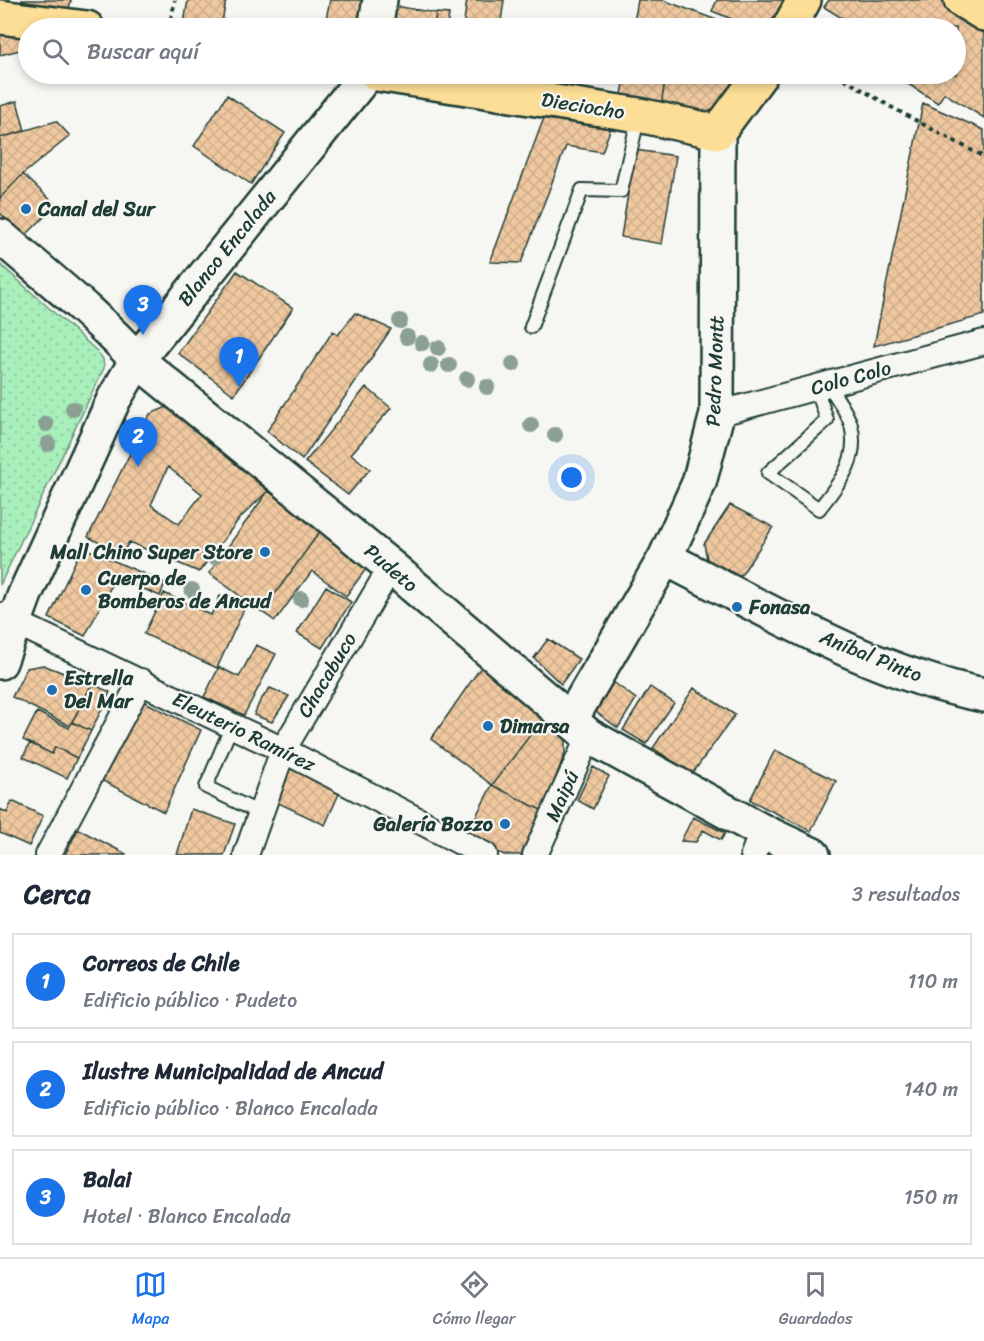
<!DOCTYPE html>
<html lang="es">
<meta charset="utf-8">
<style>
:root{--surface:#fff;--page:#f6f6f7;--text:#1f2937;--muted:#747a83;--line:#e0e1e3;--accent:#1a73e8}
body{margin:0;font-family:Sriracha,sans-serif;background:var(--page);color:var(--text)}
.you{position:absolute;left:572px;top:478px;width:21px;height:21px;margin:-15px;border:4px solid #fff;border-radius:50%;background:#1a73e8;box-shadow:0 0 0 9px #1a73e833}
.badge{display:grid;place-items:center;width:39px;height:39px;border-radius:50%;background:var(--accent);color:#fff;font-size:20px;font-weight:700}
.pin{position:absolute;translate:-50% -50px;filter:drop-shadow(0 2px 3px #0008)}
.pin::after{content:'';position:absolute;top:32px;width:21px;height:18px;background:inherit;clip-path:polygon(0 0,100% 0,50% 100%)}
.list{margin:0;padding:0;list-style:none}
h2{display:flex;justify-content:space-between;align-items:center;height:78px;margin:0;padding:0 24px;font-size:26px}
h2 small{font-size:20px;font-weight:400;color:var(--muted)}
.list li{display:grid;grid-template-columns:39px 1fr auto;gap:18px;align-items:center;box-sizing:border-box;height:96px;margin:0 12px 12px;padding:0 12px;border:2px solid var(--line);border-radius:0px}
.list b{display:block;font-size:22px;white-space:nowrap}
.list p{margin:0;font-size:20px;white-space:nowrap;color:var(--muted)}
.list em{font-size:20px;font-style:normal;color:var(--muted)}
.icon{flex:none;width:33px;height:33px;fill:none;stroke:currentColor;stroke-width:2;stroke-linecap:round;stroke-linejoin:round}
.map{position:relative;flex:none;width:984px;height:855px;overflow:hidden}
.search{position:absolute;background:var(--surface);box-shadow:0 3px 9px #0003;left:18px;right:18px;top:18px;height:66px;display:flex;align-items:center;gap:15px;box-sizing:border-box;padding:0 21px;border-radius:33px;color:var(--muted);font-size:22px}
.sheet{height:402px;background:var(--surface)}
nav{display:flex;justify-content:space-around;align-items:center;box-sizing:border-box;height:84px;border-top:2px solid var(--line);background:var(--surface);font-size:16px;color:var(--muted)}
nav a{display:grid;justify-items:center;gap:3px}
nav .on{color:var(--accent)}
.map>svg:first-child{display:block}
.park{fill:url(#park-dots);stroke:#649678;stroke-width:1.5}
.building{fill:url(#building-cross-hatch);stroke:#1f3d34;stroke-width:1.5;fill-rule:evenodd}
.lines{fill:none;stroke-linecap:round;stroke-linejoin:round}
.lane-casing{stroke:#1f3d34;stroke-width:16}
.street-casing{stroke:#1f3d34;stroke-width:28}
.secondary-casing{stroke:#1f3d34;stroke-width:38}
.primary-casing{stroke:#1f3d34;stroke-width:38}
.path{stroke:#1f3d34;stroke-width:4;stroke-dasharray:4.5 4.5;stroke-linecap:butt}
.lane{stroke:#f6f6f2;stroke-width:12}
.street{stroke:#f6f6f2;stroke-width:24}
.secondary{stroke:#f6f6f2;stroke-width:33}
.primary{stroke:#fdde96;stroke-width:33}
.tree{fill:#8b9f94}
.poi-dot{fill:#1f6fb2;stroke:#f6f6f2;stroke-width:2}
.labels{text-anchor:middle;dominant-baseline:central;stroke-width:4.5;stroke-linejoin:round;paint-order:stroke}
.street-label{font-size:20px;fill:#1f3d34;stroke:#f6f6f2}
.poi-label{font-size:20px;font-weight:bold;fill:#1f3d34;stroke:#f6f6f2;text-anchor:start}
</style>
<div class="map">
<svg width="984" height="855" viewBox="0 0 984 855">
<defs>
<pattern id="park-dots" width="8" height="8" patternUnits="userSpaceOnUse" patternTransform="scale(1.5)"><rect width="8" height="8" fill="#a8efbb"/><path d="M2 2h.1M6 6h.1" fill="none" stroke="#90cea1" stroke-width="1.8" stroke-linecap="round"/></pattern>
<pattern id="building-cross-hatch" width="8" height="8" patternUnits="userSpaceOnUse" patternTransform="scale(1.5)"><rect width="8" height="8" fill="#f0c8a0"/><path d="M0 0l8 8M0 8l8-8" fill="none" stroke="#cdad8a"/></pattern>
</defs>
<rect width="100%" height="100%" fill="#f6f6f2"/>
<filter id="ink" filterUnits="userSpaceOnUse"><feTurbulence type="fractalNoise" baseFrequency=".0167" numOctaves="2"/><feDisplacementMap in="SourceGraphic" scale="12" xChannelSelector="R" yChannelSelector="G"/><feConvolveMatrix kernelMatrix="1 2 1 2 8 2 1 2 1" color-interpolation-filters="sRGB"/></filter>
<g filter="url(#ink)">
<path class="park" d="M0,264L98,352L103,359L104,368L0,585Z"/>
<path class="building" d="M22,0H71L69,9L22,5Z
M188,0H226L221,28L184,23Z
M330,0H369L364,28H324Z
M467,0H504L500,28H463Z
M638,0H663L738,28H633Z
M717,0H789L773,28H754L712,11Z
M829,0H944L984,25V118L944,93L938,103L897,77L899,74H956V28H858L824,7Z
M395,6L436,13L434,28H391Z
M436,13L449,14L447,28H434Z
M0,25L28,28V48L0,55Z
M626,74H666L661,106L621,99Z
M666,74H741L722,104L706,112L661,106Z
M227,95L285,133L251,184L194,146Z
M17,101L25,131L0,138V106Z
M923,103L984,130V315L874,346Z
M548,107L614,119L602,152L566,146L521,263L490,262Z
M56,121L70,136L23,174L0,198V138Z
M635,150L676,156L662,244L621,237Z
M23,174L56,205L24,237L0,213V198Z
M237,271L293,308L234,395L178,353Z
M355,313L391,329L302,460L267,431L333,331L338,335Z
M366,387L391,408L351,454L370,469L348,495L305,462Z
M167,407L268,491L239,519L199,572L129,542L122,554L88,537L150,414ZM168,467L202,494L179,524L151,505Z
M268,491L321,530L262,612L209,573Z
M730,505L773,527L738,580L708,564L704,544Z
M321,530L369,565L346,596L312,571L275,621L262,612Z
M82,547L165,583L160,596L116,577L85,636L49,618Z
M326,586L351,602L322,648L297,633Z
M164,593L211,615L220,596L245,607L217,668L144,634Z
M548,639L579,659L561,684L534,658Z
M256,645L276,654L244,715L204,697L219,667L239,677Z
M483,664L547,713L492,785L431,739Z
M43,665L92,684L70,726L12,697L27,668Z
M612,681L636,699L618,728L596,712Z
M92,684L110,692L91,731L72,722Z
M650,687L674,703L646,744L623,730Z
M270,688L289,696L272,722L254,715L260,701Z
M694,688L735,715L692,774L653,748Z
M141,700L201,730L164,812L99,779Z
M37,712L69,728L72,722L91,731L77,758L55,747L52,754L23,740Z
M547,713L565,734V753L543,811L492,785Z
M30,743L52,754L55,747L77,758L67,778L23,757Z
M775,750L836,781L811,831L750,800Z
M291,764L342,787L325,825L270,799Z
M593,767L609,776L593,809L577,800Z
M492,785L543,811L522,855H504L466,836Z
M12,801L43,816L29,846L0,833V809L7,813Z
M191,809L235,824L224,855H177Z
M693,817L725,833L721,840L703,830L696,842L681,841Z
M78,829L126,854L125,855H65Z"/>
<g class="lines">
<g class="lane-casing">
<path id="lane" d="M531,327L582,190L621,191L639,115
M816,387L827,420L768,473L819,509C839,483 860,460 851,425C847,411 835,396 828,384
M232,725L206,787L260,813"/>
</g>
<g class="street-casing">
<path id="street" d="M717,414L984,342
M0,615L283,750L485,855
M48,855L141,681
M246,855L283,750L391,567
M535,855L589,736
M753,855L762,831"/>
</g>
<g class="secondary-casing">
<path id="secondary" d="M375,28L380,0
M0,236C46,276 96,315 137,360L391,567L589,736L762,831L813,855
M665,558C766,609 872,673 984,695
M0,662L25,594L114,399L137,360L367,74
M571,719L665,558L699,483L717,414L718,132"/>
</g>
<g class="primary-casing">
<path id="primary" d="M961,0L984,14
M0,17L87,28
M789,28L804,0
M377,74L639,115L718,132L761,74"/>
</g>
<path class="path" d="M169,28L175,0
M836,74L891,107L984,157"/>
<use href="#lane" class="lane"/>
<use href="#street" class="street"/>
<use href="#secondary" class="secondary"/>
<use href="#primary" class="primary"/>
</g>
<g class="tree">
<circle cx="400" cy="321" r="8"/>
<circle cx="407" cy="337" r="8"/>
<circle cx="422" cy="343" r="8"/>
<circle cx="438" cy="348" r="8"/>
<circle cx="513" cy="364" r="8"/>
<circle cx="431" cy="365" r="8"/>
<circle cx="449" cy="365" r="8"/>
<circle cx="467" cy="379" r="8"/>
<circle cx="487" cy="387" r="8"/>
<circle cx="73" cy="409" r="8"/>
<circle cx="46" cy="424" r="8"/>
<circle cx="531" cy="425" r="8"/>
<circle cx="555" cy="435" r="8"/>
<circle cx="48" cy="444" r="8"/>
<circle cx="215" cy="557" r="8"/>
<circle cx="192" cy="590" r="8"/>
<circle cx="301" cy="599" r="8"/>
</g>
</g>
<g class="poi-dot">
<circle cx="26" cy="209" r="6"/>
<circle cx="265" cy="552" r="6"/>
<circle cx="86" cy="590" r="6"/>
<circle cx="737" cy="607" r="6"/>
<circle cx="52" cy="690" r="6"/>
<circle cx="488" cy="726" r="6"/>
<circle cx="505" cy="824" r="6"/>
</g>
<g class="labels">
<g class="street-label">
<text transform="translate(583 106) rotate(9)">Dieciocho</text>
<text transform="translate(227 248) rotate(-51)">Blanco Encalada</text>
<text transform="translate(715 371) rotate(-88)">Pedro Montt</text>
<text transform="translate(851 378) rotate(-15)">Colo Colo</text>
<text transform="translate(391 568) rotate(40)">Pudeto</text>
<text transform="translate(871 656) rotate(22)">Aníbal Pinto</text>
<text transform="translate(327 675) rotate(-59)">Chacabuco</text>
<text transform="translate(244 732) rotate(26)">Eleuterio Ramírez</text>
<text transform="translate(562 796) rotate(-66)">Maipú</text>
</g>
<g class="poi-label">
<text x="38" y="209">Canal del Sur</text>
<text x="253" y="552" text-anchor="end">Mall Chino Super Store</text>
<text x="98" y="578">Cuerpo de<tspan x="98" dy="23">Bomberos de Ancud</tspan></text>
<text x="749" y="607">Fonasa</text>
<text x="64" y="678">Estrella<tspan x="64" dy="23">Del Mar</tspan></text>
<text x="500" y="726">Dimarsa</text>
<text x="493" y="824" text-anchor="end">Galería Bozzo</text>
</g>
</g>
</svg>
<div class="you"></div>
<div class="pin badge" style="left:239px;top:387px">1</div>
<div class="pin badge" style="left:138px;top:467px">2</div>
<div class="pin badge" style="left:143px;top:335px">3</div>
<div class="search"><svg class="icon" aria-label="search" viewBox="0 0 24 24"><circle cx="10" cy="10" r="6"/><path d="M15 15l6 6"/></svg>Buscar aquí</div>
</div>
<section class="sheet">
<h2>Cerca<small>3 resultados</small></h2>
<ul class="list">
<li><span class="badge">1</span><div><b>Correos de Chile</b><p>Edificio público · Pudeto</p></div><em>110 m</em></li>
<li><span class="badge">2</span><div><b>Ilustre Municipalidad de Ancud</b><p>Edificio público · Blanco Encalada</p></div><em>140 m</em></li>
<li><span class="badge">3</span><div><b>Balai</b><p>Hotel · Blanco Encalada</p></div><em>150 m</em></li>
</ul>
</section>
<nav>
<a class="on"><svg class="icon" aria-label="map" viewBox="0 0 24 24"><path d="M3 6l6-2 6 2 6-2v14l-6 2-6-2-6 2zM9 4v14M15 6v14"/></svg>Mapa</a>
<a><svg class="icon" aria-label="directions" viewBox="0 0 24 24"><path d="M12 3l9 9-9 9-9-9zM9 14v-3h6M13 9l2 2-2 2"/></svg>Cómo llegar</a>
<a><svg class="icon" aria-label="saved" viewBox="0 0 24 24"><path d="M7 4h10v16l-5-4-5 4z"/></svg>Guardados</a>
</nav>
